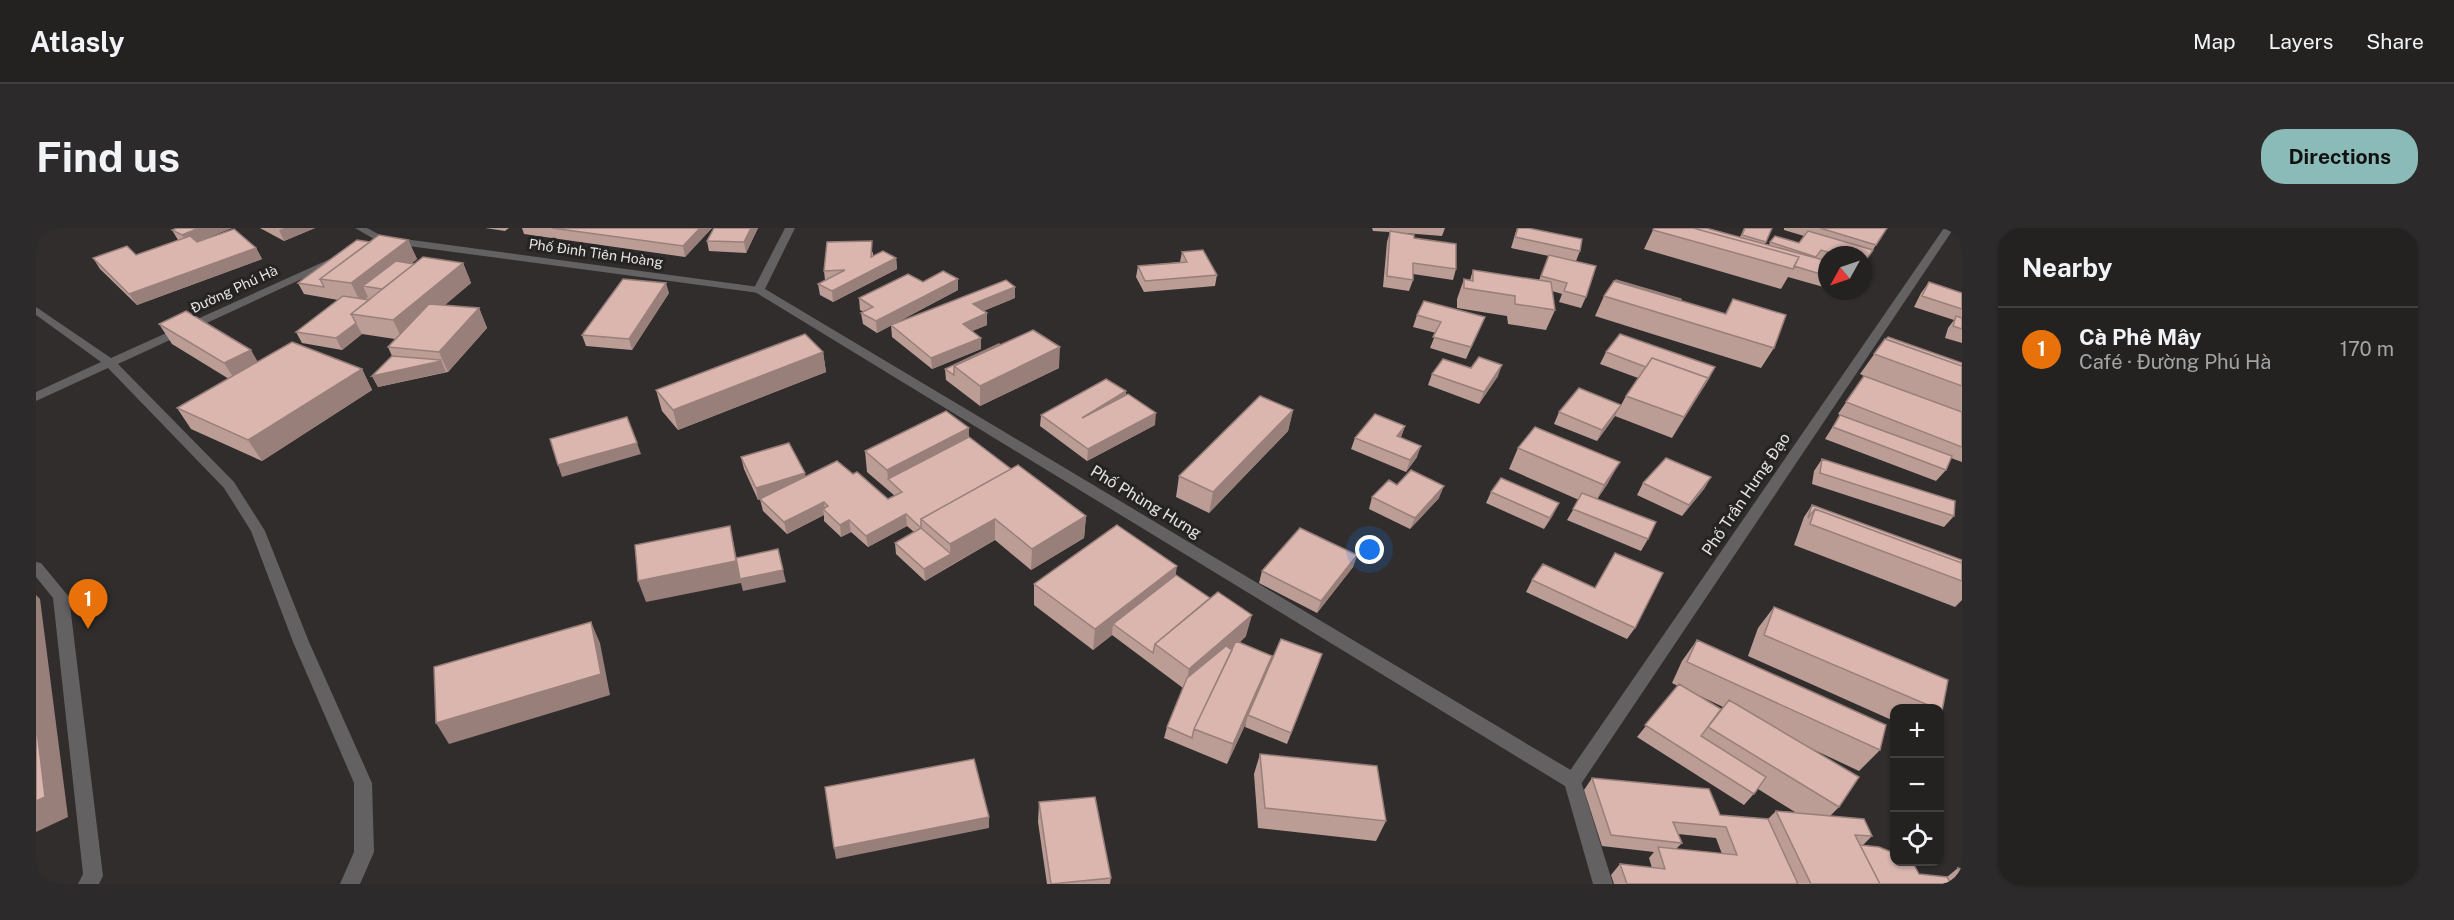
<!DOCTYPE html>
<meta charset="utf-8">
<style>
:root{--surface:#242221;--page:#2c2a2a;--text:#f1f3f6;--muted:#a3a4a5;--line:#413f3f;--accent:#8bbbb9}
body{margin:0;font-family:"Public Sans",sans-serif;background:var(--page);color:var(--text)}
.controls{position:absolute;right:18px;bottom:18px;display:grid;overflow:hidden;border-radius:12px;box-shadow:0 2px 4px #0004}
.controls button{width:54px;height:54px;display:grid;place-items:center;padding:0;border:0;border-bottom:2px solid var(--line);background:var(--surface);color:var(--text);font:30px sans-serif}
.compass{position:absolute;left:1782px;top:18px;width:54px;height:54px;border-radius:50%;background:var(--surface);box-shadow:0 2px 4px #0004;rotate:230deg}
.you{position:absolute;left:1334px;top:322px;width:21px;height:21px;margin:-15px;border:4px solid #fff;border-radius:50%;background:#1a73e8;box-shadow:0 0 0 9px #1a73e833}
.badge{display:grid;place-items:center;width:39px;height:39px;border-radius:50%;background:var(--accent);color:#fff;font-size:20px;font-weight:700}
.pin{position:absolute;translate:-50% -50px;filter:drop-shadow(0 2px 3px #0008)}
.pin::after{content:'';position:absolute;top:32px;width:21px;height:18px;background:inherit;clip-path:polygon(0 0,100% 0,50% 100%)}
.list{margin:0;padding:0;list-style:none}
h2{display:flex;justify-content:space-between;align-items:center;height:78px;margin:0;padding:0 24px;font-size:26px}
h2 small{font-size:20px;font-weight:400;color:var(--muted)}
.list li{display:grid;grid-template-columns:39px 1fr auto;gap:18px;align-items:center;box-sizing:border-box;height:84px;padding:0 24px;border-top:2px solid var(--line)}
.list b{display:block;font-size:22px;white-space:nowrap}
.list p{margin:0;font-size:20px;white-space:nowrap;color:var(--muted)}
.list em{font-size:20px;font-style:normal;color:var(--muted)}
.icon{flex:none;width:33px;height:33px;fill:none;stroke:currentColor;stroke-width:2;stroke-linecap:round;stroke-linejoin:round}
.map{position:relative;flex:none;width:1926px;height:656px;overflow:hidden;border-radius:24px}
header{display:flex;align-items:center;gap:36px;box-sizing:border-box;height:84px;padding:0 30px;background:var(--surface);border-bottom:2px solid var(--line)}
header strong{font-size:28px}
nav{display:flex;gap:33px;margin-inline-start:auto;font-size:21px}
.intro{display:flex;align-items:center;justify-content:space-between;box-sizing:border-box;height:144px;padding:0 36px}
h1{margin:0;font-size:42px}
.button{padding:15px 27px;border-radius:24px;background:var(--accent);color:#111;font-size:21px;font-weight:700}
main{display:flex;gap:36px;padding:0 36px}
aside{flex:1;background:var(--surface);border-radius:24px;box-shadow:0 2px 4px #0004}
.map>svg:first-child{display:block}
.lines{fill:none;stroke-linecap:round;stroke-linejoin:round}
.minor{fill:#636161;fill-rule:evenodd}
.tertiary{fill:#636161;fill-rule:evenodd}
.wall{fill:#bb9d96;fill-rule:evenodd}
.shaded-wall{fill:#997f7a}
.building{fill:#dab6af;stroke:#997f7a;stroke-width:1.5}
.labels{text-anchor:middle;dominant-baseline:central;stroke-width:6;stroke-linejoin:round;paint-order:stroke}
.far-street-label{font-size:14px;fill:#e6e4e3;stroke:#262323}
.street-label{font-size:16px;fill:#e6e4e3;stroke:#262323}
</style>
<header>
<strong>Atlasly</strong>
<nav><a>Map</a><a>Layers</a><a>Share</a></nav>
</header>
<div class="intro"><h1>Find us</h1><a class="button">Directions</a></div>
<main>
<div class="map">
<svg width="1926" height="656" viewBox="0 0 1926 656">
<rect width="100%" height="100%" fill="#302d2c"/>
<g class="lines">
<path class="minor" d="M319,0H331L346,8L723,59L729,62L723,65L343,14Z
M1908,0H1918L1543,559L1537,561L1531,559L1528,553L1531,547Z
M305,26L309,27V31L82,136L198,254L229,303L273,414L336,555L338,624L324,656H304L318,624V555L257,414L215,303L188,260L72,140L0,173V164L65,134L0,87V79L75,130Z
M0,334L5,335L33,369L67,648L63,656H42L47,646L17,370L0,349Z"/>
<path class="tertiary" d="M749,0H759L729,61L1543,547L1577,656H1557L1529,558L719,64L717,62Z"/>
</g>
<path class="wall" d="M141,0H196L162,13L220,20L226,31L101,77L64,41L57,30L100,27L142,12L136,2Z
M224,0H279L248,13Z
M449,0H473L469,3Z
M486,0H676L649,29L488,6Z
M722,0L710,25L673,23L671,13Z
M1336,0H1409L1406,8L1368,5L1378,10L1420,41L1417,52L1377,46V52L1373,63L1347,59L1351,14L1354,4L1337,3Z
M1481,0L1544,23L1540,33L1550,69L1545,80L1523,74L1526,66L1516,63L1519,82L1510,102L1472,96L1471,88L1421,80V71L1428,51L1434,52L1437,42L1503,52L1513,28L1475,20Z
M1618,0L1704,9L1708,0H1736L1729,16L1733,17L1734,14L1763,15L1768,8L1748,2V0H1851L1827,37V27H1791V60L1752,49L1745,61L1608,21Z
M372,12L381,31L375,36L427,35L435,55L408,77L443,80L451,100L412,144L342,159L336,148L356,128L352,119L359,111L326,106L306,122L266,115L260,104L302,72L268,66L262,55L334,14Z
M837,24V28L860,30L861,41L797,74L784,67L782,56L789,52L788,43Z
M1146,24L1181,47L1179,58L1108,64L1100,49L1102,38L1144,34Z
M922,51V62L841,105L827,96L825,85L828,84L824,82L823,70L887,54Z
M1893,54L1926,65V115L1909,110L1912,100L1918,92L1878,79L1885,65Z
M633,65L596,122L550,118L546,107Z
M1568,68L1645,73L1689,86L1697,71L1738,120L1725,140L1559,88Z
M979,70L947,83L951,97L936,103L945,121L896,141L856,109L855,97Z
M1381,87L1449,89L1430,131L1394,120L1400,105L1377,99Z
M123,96L222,134L326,141L336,162L226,233L155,201L141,180L193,151L136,116Z
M1849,111L1926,135V234L1915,230L1910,242L1900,253L1789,211L1804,187L1831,197L1802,186L1828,148L1824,146Z
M963,116L1023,140L944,178L910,152L909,141Z
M787,124L790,144L642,202L626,183L620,162Z
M1570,124L1679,139L1636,210L1579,188L1590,168L1602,150L1564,136Z
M1435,140L1462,148L1443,176L1392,157L1396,146Z
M1090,163V168L1119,197L1051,233L1004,198L1005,187Z
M1585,177L1579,188L1561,213L1518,196L1523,184Z
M1257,182L1252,203L1173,285L1140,269L1143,248Z
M1369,198L1365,209L1381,229L1370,244L1315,221L1319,210Z
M933,200V209L975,241L1050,288L1048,310L995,342L959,312L889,353L860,326L859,315L878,304L871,298L832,319L815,304L805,309L788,293V287L751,306L727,283L724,271L722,272L708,241L705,229L769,245V249L817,246L852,271L859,268L831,244L829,223Z
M1482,220L1572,255L1561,271L1612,311L1605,323L1531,292L1543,272L1473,241Z
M1786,231L1918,288L1908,299L1776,256L1778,243Z
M1675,249L1668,261L1646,288L1601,267L1607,255Z
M1361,257L1403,270L1374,301L1333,281L1336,269Z
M1455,264L1517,287L1508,301L1450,275Z
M1776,277L1926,332V372L1919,379L1758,317L1768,289Z
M1321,327L1317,339L1281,385L1223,355L1226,343Z
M1140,347L1210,408L1203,415L1236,428L1233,438L1286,426L1251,516L1209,499L1210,495L1191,536L1128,510L1131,499L1147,460L1076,407L1057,422L998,377V356Z
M1496,352L1559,360L1599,400L1591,411L1490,364Z
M1738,379L1912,452L1906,483L1904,486V480H1858V493L1712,428L1722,400Z
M1661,412L1844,522L1823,543L1774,520L1803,579L1794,588L1836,608L1827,617L1883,646L1911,649L1922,640L1926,641V656H1578L1575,647L1584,636L1616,640L1613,630L1618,624L1566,618L1548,562L1556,550L1684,587L1732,591L1740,583L1759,584L1722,561L1708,577L1601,509L1642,458L1636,455L1646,433ZM1662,467L1687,479L1685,481ZM1642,606L1680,610L1686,626L1640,621L1646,615Z
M1224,526L1350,593L1340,613L1222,600L1218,546Z
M1003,574L1075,650L1074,656H1011L1002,594Z"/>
<path class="shaded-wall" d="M163,0H196L152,18L146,7Z
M248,0H279L248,13L243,2Z
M664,0H676L649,29L647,18Z
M715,0H722L710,25L708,14Z
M372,12L381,31L343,61L327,58L332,69L325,75L315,55Z
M220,20L226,31L101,77L93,66Z
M860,30L861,41L797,74L796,63Z
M427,35L435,55L367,113L357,92Z
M922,51V62L841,105L840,93Z
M630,55L633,65L596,122L593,111Z
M979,59V70L938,87L937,76Z
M443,80L451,100L412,144L403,124Z
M951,85V97L927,107V96Z
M320,95L326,106L306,122L300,110Z
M945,110V121L896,141L895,130Z
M1024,119L1023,140L944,178V158Z
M215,122L227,143L201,155L188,135Z
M787,124L790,144L642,202L637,182Z
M405,132L410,144L342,159L336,148Z
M1466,137L1462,148L1443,176L1448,164Z
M1679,139L1673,151L1636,210L1648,189Z
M326,141L336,162L226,233L212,212Z
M1090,163L1089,175L1046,190Z
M1585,177L1579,188L1561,213L1566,202Z
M1257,182L1252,203L1173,285L1177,264Z
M1120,185L1119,197L1051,233L1052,221Z
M1369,198L1365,209L1361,208Z
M933,200V221L852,251L851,242Z
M601,215L605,226L526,249L522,237Z
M1385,218L1381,229L1370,244L1374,232Z
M1584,234L1572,255L1557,278L1568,257Z
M769,245L771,257L722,272L720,260Z
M1675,249L1668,261L1646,288L1653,277Z
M1408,258L1403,270L1374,301L1379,290Z
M788,274L789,283L787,281L788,287L751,306L748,294Z
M1523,275L1517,287L1508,301L1514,290Z
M870,286L871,298L832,319L830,308Z
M1050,288L1048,310L995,342L996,321Z
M959,291V312L915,337L914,316Z
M813,292L815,304L805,309L804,297Z
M694,298L705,351L747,342L750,354L707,363L705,355L610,374L602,353Z
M915,326V337L889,353L888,341Z
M1321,327L1317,339L1281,385L1285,373Z
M1141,338L1138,359L1077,396L1076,407L1057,422L1059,401Z
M0,367L4,371L32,589L0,604Z
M1216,387L1210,408L1149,462L1153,441Z
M555,394L564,415L574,467L413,516L400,495Z
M1286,426L1282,438L1251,516L1255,505Z
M1236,428L1230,448L1212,487L1210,495L1191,536L1197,516Z
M953,589V600L800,631L798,620Z"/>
<path class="building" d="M141,0H163L146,7L136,2Z
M516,0H664L647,18Z
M678,0H715L708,14L671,13Z
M1482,0H1492L1546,11L1544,23L1479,9Z
M1618,0H1657L1763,29L1757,41L1617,2Z
M1657,0H1670L1791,33V48L1758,38L1763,29Z
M1709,0H1736L1730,14L1706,7Z
M1784,0H1851L1840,17Z
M198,1L220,20L93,66L57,30L91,18L100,27L154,8L161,14Z
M1354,3L1378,7V10L1420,16V41L1377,35V52L1351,48Z
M1772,3L1837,22L1828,35H1827V27H1802L1785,22L1780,29L1734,14L1739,8L1763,15Z
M343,7L372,12L315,55L284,51Z
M321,12L334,14L284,51L288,59L262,55Z
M836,13L835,29L847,23L860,30L796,63L782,56L809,42L788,43L791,14Z
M1167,22L1181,47L1109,53L1102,38L1151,34L1146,24Z
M1513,27L1560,38L1550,69L1528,63L1531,55L1505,48Z
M387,29L427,35L357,92L315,86Z
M360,33L378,36L346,61L327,58Z
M1437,42L1515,54L1519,82L1479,76V68L1428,60V51L1437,53Z
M907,43L922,51L840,93L825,85L837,79L823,70L872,46L887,54Z
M587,51L630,55L593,111L546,107Z
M970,52L979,59L937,76L951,85L927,96L945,110L895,130L855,97Z
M1580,52L1645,71V73L1579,53Z
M1578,53L1690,86L1697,71L1750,87L1738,120L1568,68Z
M1893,54L1926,65V81L1886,68Z
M307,68L333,72L315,86L320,95L300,110L260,104Z
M1388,73L1449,89L1435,119L1397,109L1405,94L1381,87Z
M393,76L443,80L403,124L352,119Z
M150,83L215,122L188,135L123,96Z
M1920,88L1926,90V101L1917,98Z
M997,102L1024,119L944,158L918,138Z
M769,106L787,124L637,182L620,162Z
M1584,106L1679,139L1667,159L1672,150L1616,130L1610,139L1570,124Z
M1852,109L1926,135V138L1850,111Z
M1849,111L1926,138V158L1838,126Z
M256,114L326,141L212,212L141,180Z
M963,116L964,117L918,138V147L909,141Z
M356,128L405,132V133L336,148Z
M1443,129L1466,137L1448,164L1396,146L1407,131L1435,140Z
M1616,130L1672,150L1648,189L1590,168Z
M1828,148L1926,184V219L1810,174Z
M1070,151L1090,163L1046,190L1092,166L1120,185L1052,221L1005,187Z
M1543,160L1585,177L1566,202L1523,184Z
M1224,168L1257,182L1177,264L1143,248Z
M910,183L933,200L851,242L829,223Z
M1339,186L1369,198L1361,208L1385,218L1374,232L1319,210Z
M1804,187L1916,228L1910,242L1797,199Z
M591,189L601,215L522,237L514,211Z
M1499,199L1584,234L1568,257L1482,220Z
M933,209L975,241L885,291V300L915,326L888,341L859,315L885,300L870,286L830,308L813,292L804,297L787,281L792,278L788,274L748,294L724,271L801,233L817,246L821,244L852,271L866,264L852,251Z
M753,215L769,245L720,260L705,229Z
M1630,230L1675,249L1653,277L1607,255Z
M1786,231L1919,273L1918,288L1784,245Z
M982,237L1050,288L996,321L959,291L914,316L885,291Z
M1375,242L1408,258L1379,290L1336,269L1353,252L1361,257Z
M1465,250L1523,275L1514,290L1455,264Z
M1546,265L1620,294L1612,311L1537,281Z
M1776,277L1926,332V335L1779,281L1772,290Z
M1779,281L1926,335V353L1774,296Z
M1081,297L1141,338L1059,401L998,356Z
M694,298L700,333L602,353L599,317Z
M1264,300L1321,327L1285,373L1226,343Z
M742,321L747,342L704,351L700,330Z
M1579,325L1627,345L1599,400L1496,352L1507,336L1559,360Z
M1140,347L1174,370L1119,416L1117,425L1077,396Z
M1182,364L1216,387L1153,441L1119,416Z
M1738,379L1912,452L1906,483H1904V480H1899L1728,407Z
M555,394L565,446L400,495L398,439Z
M1245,411L1286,426L1255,505L1212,487Z
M1661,412L1850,497L1844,522L1651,434Z
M1200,413L1236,428L1197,516L1158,501Z
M1190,418L1196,422L1158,501L1156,510L1131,499L1151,450Z
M1643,456L1685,481L1665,508L1730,549L1718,566L1609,497Z
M1693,472L1823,549L1803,579L1672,499Z
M0,494L9,569L0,573Z
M1224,526L1341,538L1350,593L1229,580Z
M938,531L953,589L798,620L789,559Z
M1556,550L1673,561L1684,587L1732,591L1762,656H1591L1584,636L1629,641L1622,619L1701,627L1690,599L1637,594L1646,615L1575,607Z
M1059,569L1075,650L1015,656L1003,574Z
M1740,583L1828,591L1836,608L1819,607L1844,656H1775Z
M1824,617L1843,619L1858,625V633H1876L1883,646L1911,649L1915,656H1844Z
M1922,640L1926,641V647Z"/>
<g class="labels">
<g class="far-street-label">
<text transform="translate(560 25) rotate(8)">Phố Đinh Tiên Hoàng</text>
<text transform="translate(198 61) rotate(-25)">Đường Phú Hà</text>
</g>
<g class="street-label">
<text transform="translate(1710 266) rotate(-56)">Phố Trần Hưng Đạo</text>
<text transform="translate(1110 274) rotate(31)">Phố Phùng Hưng</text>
</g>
</g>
</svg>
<div class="controls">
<button>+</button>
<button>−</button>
<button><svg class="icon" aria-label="locate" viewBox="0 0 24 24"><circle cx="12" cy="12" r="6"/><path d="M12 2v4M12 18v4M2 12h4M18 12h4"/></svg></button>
</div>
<svg class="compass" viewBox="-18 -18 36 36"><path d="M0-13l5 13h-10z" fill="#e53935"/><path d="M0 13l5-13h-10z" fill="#a3a4a5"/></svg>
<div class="you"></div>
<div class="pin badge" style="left:52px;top:401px;background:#e8710a">1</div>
</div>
<aside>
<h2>Nearby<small></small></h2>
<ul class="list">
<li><span class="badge" style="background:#e8710a">1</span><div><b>Cà Phê Mây</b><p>Café · Đường Phú Hà</p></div><em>170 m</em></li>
</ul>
</aside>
</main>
